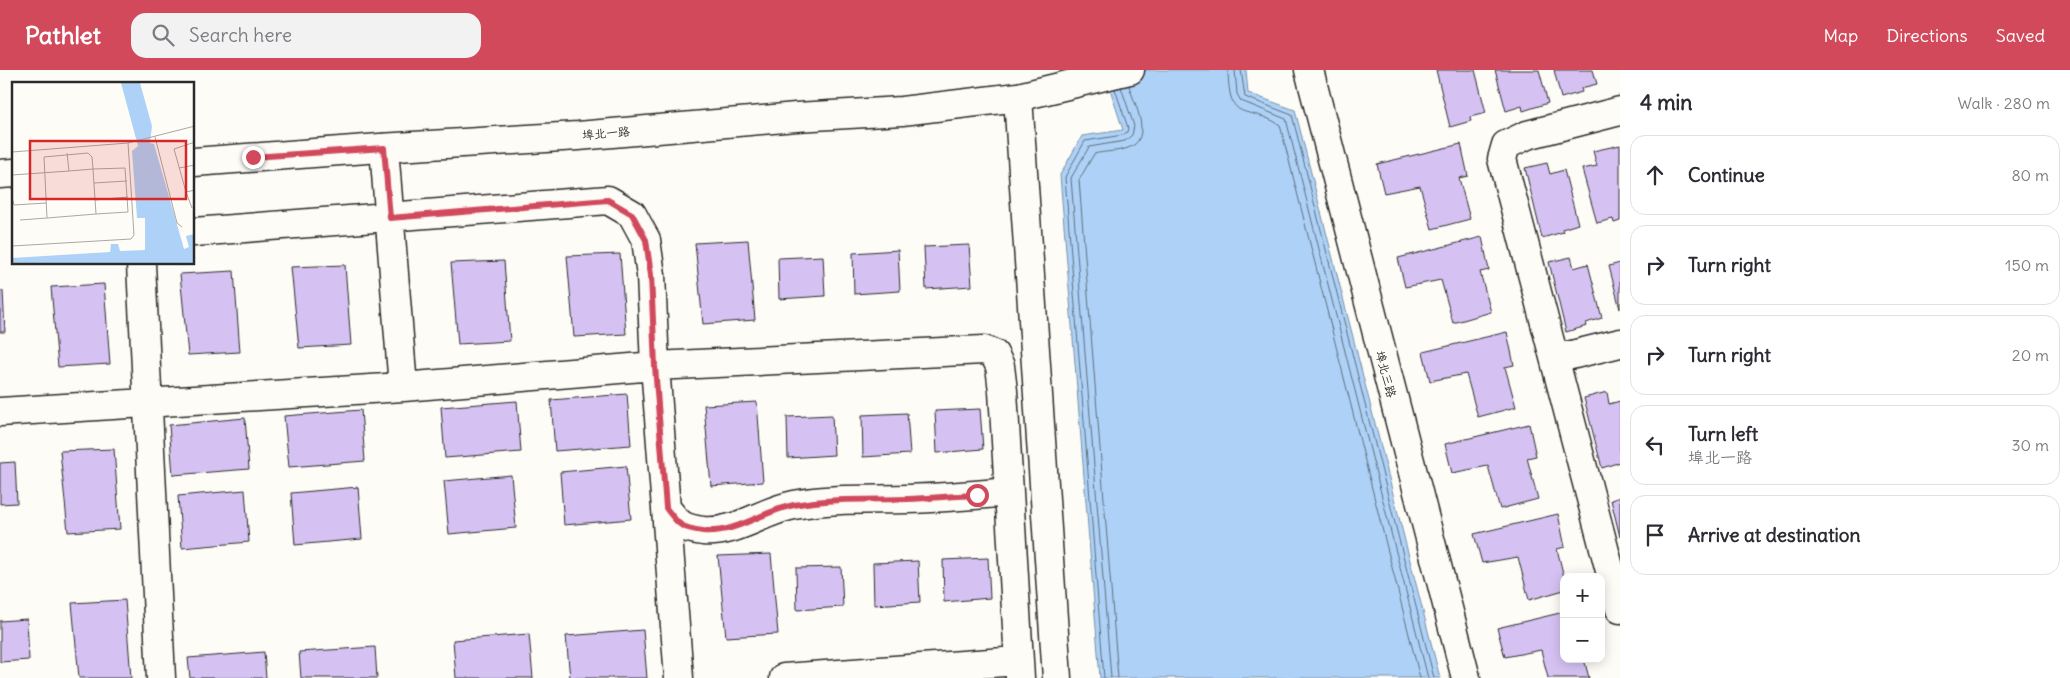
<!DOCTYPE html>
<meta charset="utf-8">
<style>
:root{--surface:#fff;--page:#f2f2f3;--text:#2b2b33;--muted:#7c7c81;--line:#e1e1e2;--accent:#d1495b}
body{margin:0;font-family:Delius,"LXGW WenKai TC",sans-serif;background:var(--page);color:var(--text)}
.controls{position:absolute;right:15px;bottom:15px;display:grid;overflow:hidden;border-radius:10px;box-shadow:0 2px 12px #0003}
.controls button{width:45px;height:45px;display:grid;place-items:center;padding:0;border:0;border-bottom:1px solid var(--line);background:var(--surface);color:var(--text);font:25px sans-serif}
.stop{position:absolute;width:15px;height:15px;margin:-11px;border:4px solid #d1495b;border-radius:50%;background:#fff}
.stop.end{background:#d1495b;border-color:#fff;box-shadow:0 1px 5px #0008}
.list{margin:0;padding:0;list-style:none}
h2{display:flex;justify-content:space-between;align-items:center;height:65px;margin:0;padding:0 20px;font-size:21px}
h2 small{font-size:16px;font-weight:400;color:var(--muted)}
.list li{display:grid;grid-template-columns:32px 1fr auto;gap:15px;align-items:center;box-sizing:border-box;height:80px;margin:0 10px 10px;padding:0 10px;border:1px solid var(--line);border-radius:15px}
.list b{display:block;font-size:19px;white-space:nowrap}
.list p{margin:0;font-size:16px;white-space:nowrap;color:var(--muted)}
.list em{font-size:16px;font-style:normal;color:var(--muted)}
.icon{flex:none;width:28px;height:28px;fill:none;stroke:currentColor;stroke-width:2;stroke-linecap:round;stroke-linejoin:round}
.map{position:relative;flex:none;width:1620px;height:608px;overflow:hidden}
header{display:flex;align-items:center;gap:30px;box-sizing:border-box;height:70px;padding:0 25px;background:var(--accent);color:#fff}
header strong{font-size:24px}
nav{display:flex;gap:28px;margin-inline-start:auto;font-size:18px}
.search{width:350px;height:45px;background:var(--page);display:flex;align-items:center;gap:12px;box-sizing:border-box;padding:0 18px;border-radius:15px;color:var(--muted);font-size:19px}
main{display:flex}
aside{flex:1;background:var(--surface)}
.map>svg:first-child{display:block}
.water{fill:#aed2f7;stroke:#7a8fa5}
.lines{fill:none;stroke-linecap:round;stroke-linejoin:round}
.shore{stroke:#5f6e7d;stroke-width:1}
.building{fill:#d5c2f3;stroke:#2b2b2b}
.street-casing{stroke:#2b2b2b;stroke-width:31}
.secondary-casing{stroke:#2b2b2b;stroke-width:31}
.street{stroke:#fdfcf7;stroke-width:28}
.secondary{stroke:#fdfcf7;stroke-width:28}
.route{stroke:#d1495b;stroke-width:6}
.labels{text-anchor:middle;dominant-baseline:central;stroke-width:5;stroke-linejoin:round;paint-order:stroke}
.street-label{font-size:12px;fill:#2b2b2b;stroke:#fdfcf7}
.inset-road{fill:none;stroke:#a9a8a5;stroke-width:1}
.view{fill:#d62828;fill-opacity:0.15;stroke:#d62828;stroke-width:2.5}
.inset-edge{fill:none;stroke:#2b2b2b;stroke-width:2.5}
</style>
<header>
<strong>Pathlet</strong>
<div class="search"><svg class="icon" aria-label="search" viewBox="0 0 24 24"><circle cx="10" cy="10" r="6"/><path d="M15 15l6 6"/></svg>Search here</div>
<nav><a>Map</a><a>Directions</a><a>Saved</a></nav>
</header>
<main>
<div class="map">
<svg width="1620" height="608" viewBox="0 0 1620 608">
<rect width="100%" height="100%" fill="#fdfcf7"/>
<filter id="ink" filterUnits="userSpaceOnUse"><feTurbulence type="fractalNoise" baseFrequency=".02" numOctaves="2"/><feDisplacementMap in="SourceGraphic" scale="10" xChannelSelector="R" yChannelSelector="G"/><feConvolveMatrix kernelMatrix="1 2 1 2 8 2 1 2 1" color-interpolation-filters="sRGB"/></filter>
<g filter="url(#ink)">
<path class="water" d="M1104,0H1246L1248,23L1295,40L1440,608H1100L1060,105L1082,66L1123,60Z"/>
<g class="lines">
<path class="shore" d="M1228,0C1229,57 1246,33 1280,55L1420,608
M1235,0L1237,24L1241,31L1286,49L1428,608
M1241,0L1245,27L1292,45L1434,608
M1104,608L1065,107L1085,71L1123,65L1127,62L1128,58L1115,19
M1111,608L1071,108L1089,77L1125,71L1132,65L1134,56L1121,17
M1118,608L1079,110L1094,84C1105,81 1118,82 1128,78C1154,69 1134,33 1129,16"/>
</g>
<path class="building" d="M1436,0H1475L1486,43L1470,47L1471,51L1450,57Z
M1495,0H1539L1548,33L1523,41L1522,36L1506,41Z
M1554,0H1593L1597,14L1581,18L1582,22L1561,28Z
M1461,74L1468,106L1459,108L1470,149L1432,159L1420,116L1384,123L1377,94Z
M1620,75V151L1614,153L1613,149L1597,153L1582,99L1597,96L1593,81Z
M1547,93L1550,104L1564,100L1578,154L1562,159L1563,162L1542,168L1525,98Z
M1482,167L1489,200L1480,202L1491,242L1453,253L1441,210L1405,217L1398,188Z
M748,170L755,250L703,254L695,173Z
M969,175L972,216L926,219L924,177Z
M898,180L900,221L854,224L853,183Z
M620,184L626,264L574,267L567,186Z
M823,186L825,226L779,229L778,188Z
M1571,187L1574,198L1588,194L1602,248L1586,253L1587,256L1566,262L1549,192Z
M504,191L510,271L458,274L451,193Z
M1620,193V239L1609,196Z
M345,195L351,275L299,278L291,197Z
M234,201L240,282L188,285L180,204Z
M104,214L110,294L58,297L51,217Z
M0,221H3L5,262H0Z
M1507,262L1514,295L1505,297L1516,337L1478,347L1466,304L1430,311L1423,282Z
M1607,322L1609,334L1620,331V392L1602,398L1584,328Z
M627,324L631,375L555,381L551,330Z
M517,331L521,382L445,388L441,337Z
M757,332L763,412L711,416L704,335Z
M980,339L983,379L937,383L935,341Z
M361,340L365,391L289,397L284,346Z
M907,343L910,384L863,387L862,345Z
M832,345L834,385L788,388L787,347Z
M245,348L249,399L173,405L169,355Z
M1529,354L1536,386L1527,388L1538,429L1500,439L1488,396L1452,403L1445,374Z
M114,379L120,459L68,462L60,381Z
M15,392L17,433L0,434V393Z
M626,396L631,449L564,455L560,402Z
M511,405L516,458L449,464L444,411Z
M358,417L362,469L295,475L291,423Z
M245,420L249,472L182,478L178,426Z
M1620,427V467L1611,430Z
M1558,444L1565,477L1557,479L1564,507V520L1529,530L1518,487L1482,493L1474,464Z
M771,484L778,564L726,567L718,486Z
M988,488L990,528L944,532L943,490Z
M918,491L920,532L874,535L873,493Z
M841,497L843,537L797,540L796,498Z
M125,530L131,608H79L72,533Z
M1564,542V589H1584L1589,608H1548L1541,580L1505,587L1497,558Z
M27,549L29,590L0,592V551Z
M643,560L647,608H570L566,566Z
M529,564L533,608H456L453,570Z
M375,577L377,608H301L299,582Z
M264,582L266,608H190L188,588Z"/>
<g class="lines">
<g class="street-casing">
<path id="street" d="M1620,41L1527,65L1506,75L1502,89L1620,539
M194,162L608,130L632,144L646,170L651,205L655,296L984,280L994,284L1000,296L1003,321L1020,608
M141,194L161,608
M1555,289L1620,273
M403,317L655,296L679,608
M0,342L403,317L384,78
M666,438C679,454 680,458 703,461C736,464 762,441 794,435C832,428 870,430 908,429C941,428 975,425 1008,422
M784,608L1018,591"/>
</g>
<g class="secondary-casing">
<path id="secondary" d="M1309,0L1466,608
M1018,27L1057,608
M194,92L380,78L578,66L796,47L902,41L1018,27L1130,0
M0,104L14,103"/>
</g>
<use href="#street" class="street"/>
<use href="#secondary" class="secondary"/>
</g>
</g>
<g class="lines" filter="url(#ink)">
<path class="route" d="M253,87L384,78L390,148L608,130L632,144L646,170L651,205L655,296L666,438C679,455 680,458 703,461C736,464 762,441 794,435C832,428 870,430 908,429C931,428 954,426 977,425"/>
</g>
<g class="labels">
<g class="street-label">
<text transform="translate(606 63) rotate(-5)">埠北一路</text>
<text transform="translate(1386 304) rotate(75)">埠北三路</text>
</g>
</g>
<g transform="translate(12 12)">
<rect width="182" height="182" fill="#fdfcf7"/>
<path d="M109,1H128L140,44L138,61L142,62L172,167L177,165L174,154L182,152V182H0V176L98,170L99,162H106L108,169L133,168V136H125L120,69L126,64Z" fill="#aed2f7"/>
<path class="inset-road" d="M143,55L165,141L170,145M183,60L162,67L174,110L183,108M116,61L183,44M0,70L116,61L122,153L119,157L0,164M167,86L183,83M57,89L81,87L84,132L35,136L32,75L76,71L80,75L81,87L113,86L116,130L84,132M0,93L57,89L55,71M82,101L115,99M174,110L180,126M0,115L2,123L34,121M83,118L116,115M8,138L35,136"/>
<path class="view" d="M18,59H174V117H18Z"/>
<rect width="182" height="182" class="inset-edge"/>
</g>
</svg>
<div class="controls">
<button>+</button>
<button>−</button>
</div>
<div class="stop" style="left:977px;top:425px"></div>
<div class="stop end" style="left:253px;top:87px"></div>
</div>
<aside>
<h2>4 min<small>Walk · 280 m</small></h2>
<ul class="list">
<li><svg class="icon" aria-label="ahead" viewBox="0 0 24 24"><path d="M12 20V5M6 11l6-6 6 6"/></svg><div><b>Continue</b></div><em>80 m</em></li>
<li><svg class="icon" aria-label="right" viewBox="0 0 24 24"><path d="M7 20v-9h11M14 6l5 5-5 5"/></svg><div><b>Turn right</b></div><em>150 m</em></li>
<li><svg class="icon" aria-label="right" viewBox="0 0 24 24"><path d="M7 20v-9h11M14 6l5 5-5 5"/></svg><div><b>Turn right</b></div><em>20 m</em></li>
<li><svg class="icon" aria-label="left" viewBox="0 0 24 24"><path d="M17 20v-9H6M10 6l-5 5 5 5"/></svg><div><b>Turn left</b><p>埠北一路</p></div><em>30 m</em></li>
<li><svg class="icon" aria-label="arrive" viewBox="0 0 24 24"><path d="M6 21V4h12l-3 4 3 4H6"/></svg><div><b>Arrive at destination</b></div></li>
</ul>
</aside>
</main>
